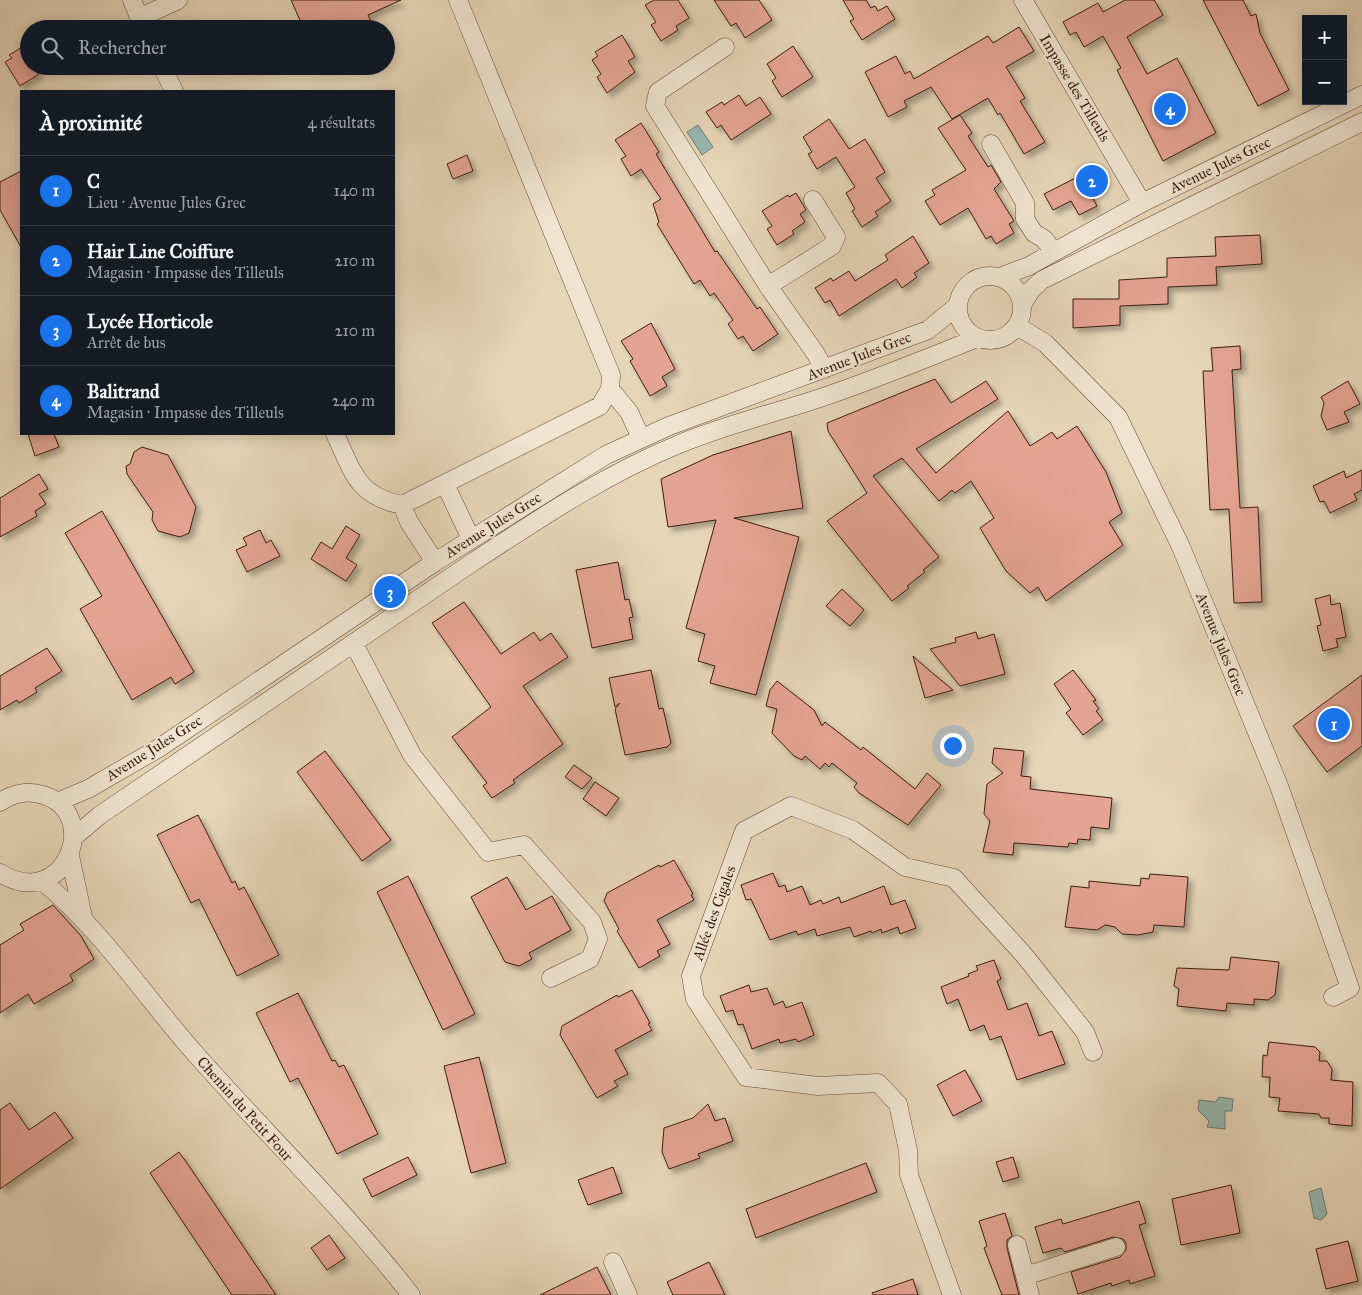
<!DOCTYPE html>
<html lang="fr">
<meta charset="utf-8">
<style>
:root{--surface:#171b24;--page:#242831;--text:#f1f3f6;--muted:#9ea1a6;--line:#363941;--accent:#1a73e8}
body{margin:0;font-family:"IM FELL Great Primer",serif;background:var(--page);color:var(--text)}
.controls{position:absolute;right:15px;top:15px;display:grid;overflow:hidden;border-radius:0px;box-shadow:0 2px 12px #0003}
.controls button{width:45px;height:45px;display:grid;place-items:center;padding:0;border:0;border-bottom:1px solid var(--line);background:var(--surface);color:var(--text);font:25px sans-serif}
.you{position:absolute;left:952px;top:745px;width:18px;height:18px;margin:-12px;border:4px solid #fff;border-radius:50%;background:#1a73e8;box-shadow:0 0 0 8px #1a73e833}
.badge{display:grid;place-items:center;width:32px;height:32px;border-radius:50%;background:var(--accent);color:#fff;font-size:16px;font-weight:700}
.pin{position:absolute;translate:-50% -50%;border:2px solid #fff;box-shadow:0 1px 5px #0006}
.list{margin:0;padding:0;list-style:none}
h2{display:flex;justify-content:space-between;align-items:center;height:65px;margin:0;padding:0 20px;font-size:21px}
h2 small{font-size:16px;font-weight:400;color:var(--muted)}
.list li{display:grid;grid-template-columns:32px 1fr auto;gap:15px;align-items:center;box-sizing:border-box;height:70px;padding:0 20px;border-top:1px solid var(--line)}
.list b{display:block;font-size:19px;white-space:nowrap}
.list p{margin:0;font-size:16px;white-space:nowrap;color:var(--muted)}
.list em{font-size:16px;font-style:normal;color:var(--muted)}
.icon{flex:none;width:28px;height:28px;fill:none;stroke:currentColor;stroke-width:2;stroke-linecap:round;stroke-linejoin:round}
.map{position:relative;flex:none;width:1362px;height:1295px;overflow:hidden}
.search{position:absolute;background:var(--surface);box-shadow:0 2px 12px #0003;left:20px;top:20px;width:375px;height:55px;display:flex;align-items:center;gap:12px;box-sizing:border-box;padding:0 18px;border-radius:28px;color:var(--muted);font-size:19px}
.panel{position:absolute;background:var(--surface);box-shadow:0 2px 12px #0003;left:20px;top:90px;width:375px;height:345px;border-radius:0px}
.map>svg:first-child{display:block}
.water{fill:#96b8b1;stroke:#727a70}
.building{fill:#e4a493;stroke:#3d1c0f;filter:url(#shadow)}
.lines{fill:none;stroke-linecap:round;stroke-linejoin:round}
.minor-casing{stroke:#674a39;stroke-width:19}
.minor{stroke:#efe4d0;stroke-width:18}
.labels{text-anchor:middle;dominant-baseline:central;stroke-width:4;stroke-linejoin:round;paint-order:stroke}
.street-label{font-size:15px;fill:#3d1c0f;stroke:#efe4d0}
</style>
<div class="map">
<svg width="1362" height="1295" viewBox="0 0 1362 1295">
<defs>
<filter id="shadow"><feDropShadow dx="4.5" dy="4.5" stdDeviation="2.5" flood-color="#0004"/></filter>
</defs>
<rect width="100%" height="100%" fill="#e6d5b7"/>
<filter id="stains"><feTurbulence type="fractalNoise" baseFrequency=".004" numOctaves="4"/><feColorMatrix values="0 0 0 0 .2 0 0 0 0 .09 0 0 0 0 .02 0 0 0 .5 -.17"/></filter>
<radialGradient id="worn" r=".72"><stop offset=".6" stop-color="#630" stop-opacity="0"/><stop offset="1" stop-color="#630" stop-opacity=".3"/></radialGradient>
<path class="water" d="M698,125L713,147L702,155L687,132Z
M1219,1097L1233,1099L1232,1111H1225V1129L1207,1127L1209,1121L1198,1110L1199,1100L1216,1102Z
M1321,1188L1327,1214L1321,1220L1314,1218L1309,1192Z"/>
<path class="building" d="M291,0H401L368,15L374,29H304Z
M654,0H678L689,18L676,26L678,30L661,41L651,25L656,22L645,5Z
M714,0H759L772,20L745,38L736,23L731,26Z
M843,0H866L871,8L875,6L878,11L887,6L895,19L862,40L850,21L854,19Z
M1125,0H1154L1163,15L1127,37L1147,74L1177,58L1216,133L1163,161L1117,70L1121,68L1103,36L1084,47L1076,32L1070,35L1063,22L1098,3L1103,12Z
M1203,0H1243L1251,16L1256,14L1260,33L1289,90L1258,106Z
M1019,27L1034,51L1006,67L1025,98L1020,101L1045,142L1024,154L1000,113L998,115L988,98L952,119L931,87L904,101L907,107L888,117L865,72L896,56L905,74L910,71L914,79L988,36L993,43Z
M622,35L635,57L628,61L635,72L607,93L597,77L601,74L592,60L598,56L595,52Z
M29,43V66H34L39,74L20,86L5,62L12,58L9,55Z
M793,46L813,77L782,97L772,81L776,78L767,64Z
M739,95L746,106L760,97L771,114L731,140L721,125L717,128L706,112L722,102L724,105Z
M960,115L972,133L968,136L988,167L991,165L1001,182L994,189L1014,221L1009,224L1014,233L996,244L991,236L986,239L968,208L940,225L925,201L935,195L932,190L966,170L938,128Z
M829,119L849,149L865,139L885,172L876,178L891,201L875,212L878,216L862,227L852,211L855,209L846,193L855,187L836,157L817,169L808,154L812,152L803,137Z
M641,123L659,152L656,154L715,252L717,251L757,309L760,307L778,334L753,351L743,336L738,339L728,324L733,320L714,293L710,296L700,280L694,284L657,224L659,222L653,204L661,199L641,169L631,176L621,159L626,156L615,140Z
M467,155L473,171L453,179L447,164Z
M1093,169L1101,185L1089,191L1097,206L1079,215L1071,201L1053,210L1044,194Z
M21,171V247L0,210V182Z
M796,193L806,210L800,214L805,222L792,231L794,234L777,245L767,229L772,226L762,211L788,195L789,197Z
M1260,235L1262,264L1216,267L1217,285L1168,287V304L1120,306V325L1073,328V299H1119V280L1167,277V258L1216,256L1215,237Z
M913,236L929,263L914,273L917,277L902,288L896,279L839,316L830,300L825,303L815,288L831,278L833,281L849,271L855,281L888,260L885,255Z
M651,323L675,369L662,377L667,386L650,396L630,361L633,359L621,341Z
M1240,346L1241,369L1232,370L1240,508L1258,507L1262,602L1234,603L1229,509L1210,510L1203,371H1213L1211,348Z
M935,379L951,403L986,381L998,399L916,449L936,473L1008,411L1030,446L1052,432L1057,439L1077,426L1106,472L1122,513L1109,522L1123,545L1046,601L1038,587L1030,593L1006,571L980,528L994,518L971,481L955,493L952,490L939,501L902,458L873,476L939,557L923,570L925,572L907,586L909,588L892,601L827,521L867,493L828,431L827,423Z
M1348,381L1360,404L1344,412L1349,422L1327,430L1321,416L1324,403L1321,397Z
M791,431L803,508L734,518L799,537L756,695L710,683L715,666L698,661L705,634L686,628L716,520L668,527L661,479L713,455Z
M28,434H54L59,447L35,456Z
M142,447L168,455L196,507L189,533L180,537L158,531L152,520L153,512L127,474L126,466L130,464L134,452Z
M1362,470V490L1354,494L1357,500L1330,513L1324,501L1320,502L1313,486L1344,471L1346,478Z
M39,474L48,489L39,494L46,504L35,511L37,516L0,537V498Z
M102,511L194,672L175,684L171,677L132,700L80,609L102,596L65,533Z
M346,526L360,535L346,558L357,565L346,581L311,559L321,542L332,549Z
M260,530L266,543L271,540L280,556L247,572L236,550L247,545L243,538Z
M618,562L625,600L629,599L633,617L629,618L633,639L592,648L576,570Z
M842,589L864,610L850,626L826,606Z
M1330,595L1331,605L1340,603L1346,637L1336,639L1338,647L1323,651L1317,626L1321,625L1315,599Z
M464,602L501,654L534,632L540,641L551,633L568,657L523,686L563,744L513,780L515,783L492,798L483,786L487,783L452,737L491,707L432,623Z
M976,632L978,639L994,634L1005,674L960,686L930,649L956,642L955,638Z
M47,648L62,671L35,688L37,692L19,703L17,700L0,710V676Z
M913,656L930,671L953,690L925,698Z
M651,670L659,709L663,708L671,743L667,747L625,755L615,709L620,703L615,707L609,678Z
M1073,670L1096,700L1093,701L1099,709L1096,711L1103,720L1083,735L1066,713L1071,709L1054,684Z
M1362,675V746L1327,772L1293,726Z
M777,681L814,710L822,726L825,722L861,750L863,747L915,789L927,773L941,785L908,825L859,793L854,787L857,783L832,763L829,767L825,763L820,769L805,756L802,760L794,756L772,733L777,709L766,706L770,690Z
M994,748L1024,751L1021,776L1031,777L1030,789L1112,798L1109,829L1091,827L1090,840L1078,839L1077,844L1069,843L1068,847L1014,843L1013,855L983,852L990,821L984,814L987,784L1003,773L992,763Z
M325,751L391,840L362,861L297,772Z
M574,765L592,778L582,789L565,777Z
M595,782L619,798L606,816L583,799Z
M198,815L232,883L235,881L239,890L244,887L279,955L237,976L199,899L191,903L157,835Z
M674,860L693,894L691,895L694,900L657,920L670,944L657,951L660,956L639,968L617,931L619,929L604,901L607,893L659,865L660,867Z
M773,873L779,887L785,885L787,892L802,886L810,905L821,900L823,904L839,897L841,903L884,886L891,905L905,900L916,928L900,934L898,927L882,933L881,929L872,933L871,931L854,937L850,927L817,936L815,929L798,935L796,931L770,940L751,899L746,900L741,885Z
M1150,874L1188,877L1184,927L1154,925L1153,932L1138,935L1122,934L1115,927L1105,925L1097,930L1065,927L1071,886L1089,888V881L1140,886L1141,878L1149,879Z
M408,876L475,1014L443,1030L377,892Z
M507,877L526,910L552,896L571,930L529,953L532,959L519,966L505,962L471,897Z
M53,905L81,936L94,959L70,975L73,981L34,1004L28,994L0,1013V945L24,930L20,924Z
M1231,957L1279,962L1275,995L1268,1000L1254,999V1005L1227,1003L1226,1011L1177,1006L1179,989L1174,986L1177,968L1229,970Z
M994,960L1001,979L997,981L1008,1010L1027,1003L1039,1036L1052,1031L1065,1064L1017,1080L1001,1036L990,1040L984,1025L970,1031L958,999L947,1004L941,987L969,976L968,974L978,970L976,966Z
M749,985L751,992L767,988L774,1005L783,1001L786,1008L802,1002L814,1035L798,1042L796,1039L780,1043L779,1039L752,1049L743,1024L738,1025L733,1010L726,1012L720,996Z
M632,990L650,1023L648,1024L652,1030L615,1050L628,1074L614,1081L618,1086L597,1098L560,1035L562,1026L617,995L618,997Z
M298,993L332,1061L335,1060L339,1067L344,1065L378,1134L337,1154L298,1078L290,1082L256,1013Z
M1269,1042L1315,1047L1320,1052L1319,1061H1327L1332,1069L1331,1080L1353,1082L1352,1126L1329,1124V1118H1321L1319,1114L1278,1111L1280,1098L1269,1097L1270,1077H1262L1263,1055L1267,1056Z
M479,1057L506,1163L471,1173L444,1066Z
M965,1070L982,1101L953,1116L937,1085Z
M10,1103L29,1130L55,1112L73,1138L0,1189V1110Z
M708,1104L715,1121L725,1118L733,1141L698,1154L700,1158L669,1169L662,1152L664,1128L693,1118Z
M179,1152L187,1163L276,1295H232L150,1173Z
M408,1157L417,1175L372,1197L363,1179Z
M1013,1157L1019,1177L1003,1182L996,1162Z
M866,1163L877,1192L756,1238L746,1209Z
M613,1167L622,1193L588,1205L578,1180Z
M1231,1185L1240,1233L1181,1245L1172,1199Z
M1139,1201L1146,1223L1139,1225L1155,1276L1130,1284L1129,1280L1112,1286L1111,1283L1078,1294L1071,1272L1120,1257L1126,1250V1243L1123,1239L1113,1237L1065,1252L1061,1248L1043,1253L1035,1227L1061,1219L1063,1224Z
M1005,1213L1012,1236L1007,1240V1248L1019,1295H1002L984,1248L987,1246L979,1221Z
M329,1235L345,1258L327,1270L311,1248Z
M1348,1241L1358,1281L1326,1289L1316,1249Z
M709,1262L725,1295H673L667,1282Z
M597,1267L611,1295H540Z
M913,1279L918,1295H873L872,1293Z"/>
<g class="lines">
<g class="minor-casing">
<path id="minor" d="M132,0L144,29
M1023,0L1142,203
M139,18L178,0
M725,47L658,92L655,106L768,286L816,354L824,369
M162,66L174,91
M991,144L1025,203V219L1034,233L1044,239L1054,252
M958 308a32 32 0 1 1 64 0a32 32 0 1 1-64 0Z
M1000,277L1029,266L1142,203L1362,95
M768,286L832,246L836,237L813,200
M1022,305L1031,290L1042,280L1362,122
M1017,326L1045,343L1118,417L1181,547L1279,786L1350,988L1333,997
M610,389L629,412L641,438
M335,434C353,472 357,496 402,505L600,406L610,389L611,375L458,0
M445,484L471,539
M402,505L409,522L435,562
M354,644L412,755L488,852L524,845L592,922L598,939L590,959L551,978
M0,802C14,793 27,790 43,795C103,813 65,913 0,873
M57,802L88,789L159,748L435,562L606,455L669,426L928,330L957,306
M74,837L100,815L473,562C539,519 604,475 677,445C721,426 768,415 814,400C869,382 923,360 977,338
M70,856L83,917
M42,881C101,929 142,993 192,1050C264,1132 344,1209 411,1295
M1017,1245L1030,1295
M613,1262L628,1295
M1025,1276L1116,1247
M952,1295L909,1175L908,1150L898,1104L878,1083L818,1086L746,1077L695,999L691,976L744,831L791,806L853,830L905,867L954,878L1024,955L1085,1032L1093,1052"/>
</g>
<use href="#minor" class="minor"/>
</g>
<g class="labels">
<g class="street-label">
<text transform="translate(1075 88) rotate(59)">Impasse des Tilleuls</text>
<text transform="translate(1220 165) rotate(-26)">Avenue Jules Grec</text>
<text transform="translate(859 356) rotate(-21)">Avenue Jules Grec</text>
<text transform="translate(493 525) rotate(-32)">Avenue Jules Grec</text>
<text transform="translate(1221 644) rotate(68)">Avenue Jules Grec</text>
<text transform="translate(154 748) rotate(-32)">Avenue Jules Grec</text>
<text transform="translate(714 913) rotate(-70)">Allée des Cigales</text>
<text transform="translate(245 1109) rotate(48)">Chemin du Petit Four</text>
</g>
</g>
<rect width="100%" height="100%" filter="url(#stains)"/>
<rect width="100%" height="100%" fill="url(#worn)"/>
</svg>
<div class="controls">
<button>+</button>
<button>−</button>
</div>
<div class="you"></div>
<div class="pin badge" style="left:1334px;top:724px">1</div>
<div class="pin badge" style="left:1092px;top:181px">2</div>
<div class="pin badge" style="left:390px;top:592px">3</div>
<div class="pin badge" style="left:1170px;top:109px">4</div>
<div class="search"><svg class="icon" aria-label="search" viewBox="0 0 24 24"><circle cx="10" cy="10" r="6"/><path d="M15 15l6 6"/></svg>Rechercher</div>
<section class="panel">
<h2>À proximité<small>4 résultats</small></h2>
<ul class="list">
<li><span class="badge">1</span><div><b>C</b><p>Lieu · Avenue Jules Grec</p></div><em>140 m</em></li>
<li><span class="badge">2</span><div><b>Hair Line Coiffure</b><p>Magasin · Impasse des Tilleuls</p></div><em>210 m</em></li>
<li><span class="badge">3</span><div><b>Lycée Horticole</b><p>Arrêt de bus</p></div><em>210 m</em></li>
<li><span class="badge">4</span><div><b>Balitrand</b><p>Magasin · Impasse des Tilleuls</p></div><em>240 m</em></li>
</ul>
</section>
</div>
